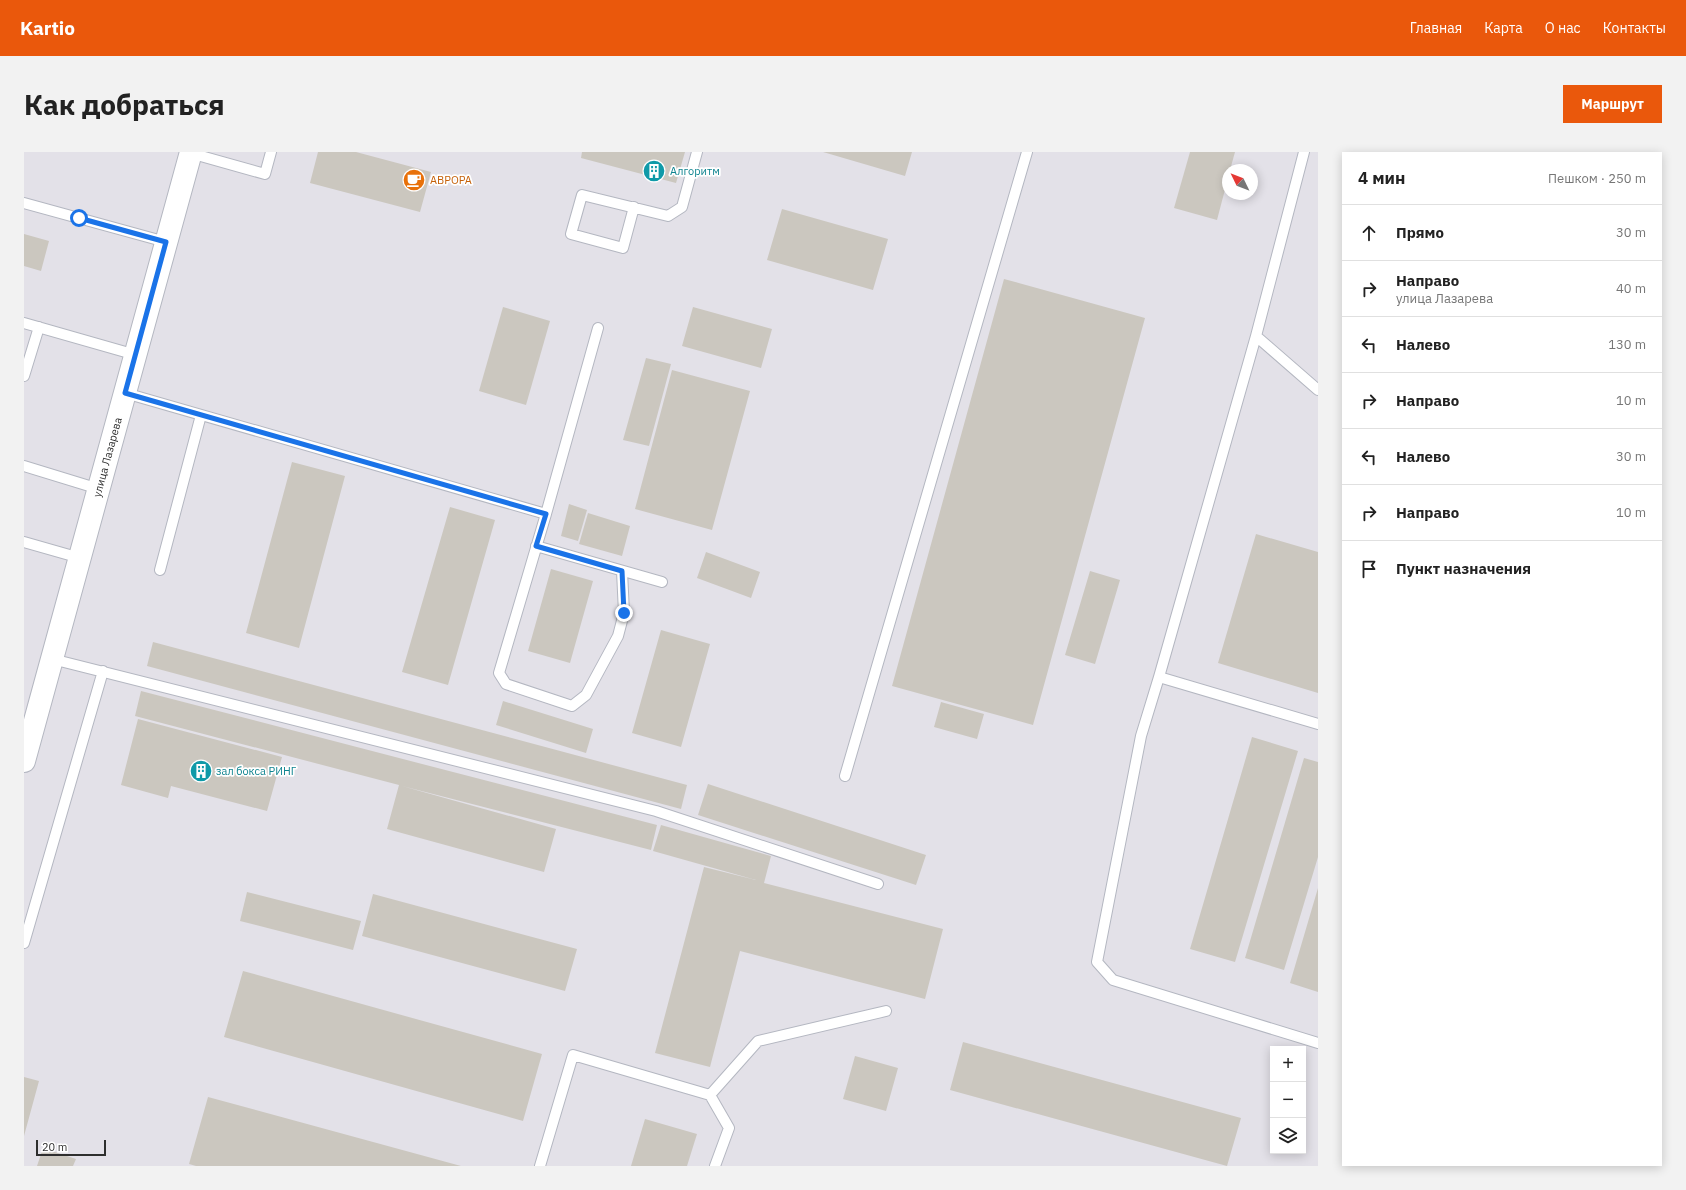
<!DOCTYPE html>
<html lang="ru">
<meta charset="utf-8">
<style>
:root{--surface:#fff;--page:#f2f2f2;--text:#222;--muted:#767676;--line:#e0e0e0;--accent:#ea580c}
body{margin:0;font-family:"IBM Plex Sans",sans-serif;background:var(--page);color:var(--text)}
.controls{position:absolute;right:12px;bottom:12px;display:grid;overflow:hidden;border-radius:0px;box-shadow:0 2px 10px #0003}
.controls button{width:36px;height:36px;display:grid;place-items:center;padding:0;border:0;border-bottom:1px solid var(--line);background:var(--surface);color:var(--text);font:20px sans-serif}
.compass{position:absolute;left:1198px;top:12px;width:36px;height:36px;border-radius:50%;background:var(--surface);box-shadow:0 2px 10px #0003;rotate:313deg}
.scale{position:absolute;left:12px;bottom:10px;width:70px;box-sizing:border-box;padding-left:4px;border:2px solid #2e2e2e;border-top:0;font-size:11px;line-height:14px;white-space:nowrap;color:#2e2e2e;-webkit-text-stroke:3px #fff;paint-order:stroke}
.stop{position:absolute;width:12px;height:12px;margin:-9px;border:3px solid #1a73e8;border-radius:50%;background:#fff}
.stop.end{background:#1a73e8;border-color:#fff;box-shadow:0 1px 4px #0008}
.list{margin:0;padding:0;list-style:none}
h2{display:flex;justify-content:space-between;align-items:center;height:52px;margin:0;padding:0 16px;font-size:17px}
h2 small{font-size:13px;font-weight:400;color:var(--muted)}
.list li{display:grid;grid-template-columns:26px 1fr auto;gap:12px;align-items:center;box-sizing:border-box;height:56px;padding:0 16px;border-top:1px solid var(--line)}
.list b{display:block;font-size:15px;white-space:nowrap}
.list p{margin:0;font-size:13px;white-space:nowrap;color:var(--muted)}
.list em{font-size:13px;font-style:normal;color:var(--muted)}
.icon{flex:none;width:22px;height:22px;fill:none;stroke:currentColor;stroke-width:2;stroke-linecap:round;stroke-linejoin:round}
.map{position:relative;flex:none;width:1294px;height:1014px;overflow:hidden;border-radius:0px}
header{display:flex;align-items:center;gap:24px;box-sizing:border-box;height:56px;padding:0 20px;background:var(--accent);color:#fff}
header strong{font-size:19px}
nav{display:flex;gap:22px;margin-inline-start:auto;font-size:14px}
.intro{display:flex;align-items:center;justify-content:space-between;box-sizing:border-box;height:96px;padding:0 24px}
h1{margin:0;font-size:28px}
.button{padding:10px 18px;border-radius:0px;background:var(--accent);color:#fff;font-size:14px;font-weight:700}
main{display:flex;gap:24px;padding:0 24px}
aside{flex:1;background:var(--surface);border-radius:0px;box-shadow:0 2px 10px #0003}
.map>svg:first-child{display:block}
.industrial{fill:#e3e1e8;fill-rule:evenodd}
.building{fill:#cbc7bf}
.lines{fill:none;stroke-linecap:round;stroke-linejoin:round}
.service-casing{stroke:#b4b7c1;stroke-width:12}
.secondary-casing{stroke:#b4b7c1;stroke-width:24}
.service{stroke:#fff;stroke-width:10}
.secondary{stroke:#fff;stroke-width:22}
.route{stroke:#1a73e8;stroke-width:5}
.labels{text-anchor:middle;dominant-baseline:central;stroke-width:3.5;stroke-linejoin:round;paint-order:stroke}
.culture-label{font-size:11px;fill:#0d838f;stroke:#fff;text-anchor:start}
.food-label{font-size:11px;fill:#c56008;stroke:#fff;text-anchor:start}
.street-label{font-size:11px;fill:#2e2e2e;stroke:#fff}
</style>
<header>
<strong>Kartio</strong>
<nav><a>Главная</a><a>Карта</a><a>О нас</a><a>Контакты</a></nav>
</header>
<div class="intro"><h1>Как добраться</h1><a class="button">Маршрут</a></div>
<main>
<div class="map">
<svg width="1294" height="1014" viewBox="0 0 1294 1014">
<rect width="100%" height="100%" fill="#efe9e1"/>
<path class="industrial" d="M0,0H1294V1014H0ZM1204,18H1228V42H1204ZM1249,897H1279V999H1249Z"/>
<path class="building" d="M294,0H332L407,20L396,60L286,31Z
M558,0H661L652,31L557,6Z
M799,0H888L881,24Z
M1166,0H1211L1206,18H1204V26L1193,68L1150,56Z
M758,57L864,87L849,138L743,108Z
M0,82L25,89L17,119L0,114Z
M980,127L1121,166L1009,573L868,534Z
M479,155L526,169L502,253L455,239Z
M669,155L748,177L737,216L658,194Z
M622,206L647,212L625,294L599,288Z
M648,218L726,239L688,378L611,357Z
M268,310L321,324L275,496L222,481Z
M545,352L563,358L554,389L537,384Z
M426,355L471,368L424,533L378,520Z
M564,361L606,374L598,404L555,392Z
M1232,382L1294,400V541L1194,511Z
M682,400L736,420L727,446L673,426Z
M527,417L569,429L546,511L504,499Z
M1066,419L1096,428L1071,512L1041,503Z
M637,478L686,492L657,595L608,581Z
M129,490L663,633L657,657L123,514Z
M117,539L633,673L627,698L378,634L532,677L520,720L363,677L375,633L111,564Z
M479,549L569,577L562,601L472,573Z
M917,550L960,562L953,587L910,575Z
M114,567L258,605L243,659L147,634L144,646L97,633Z
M1228,585L1274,599L1211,810L1166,797Z
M1280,606L1294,610V705L1260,818L1221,806Z
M684,632L902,703L892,733L674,663Z
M637,673L747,704L740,731L919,777L901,847L716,799L686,915L631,901L680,715L732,728L629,699Z
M1294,736V840L1266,831Z
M223,740L337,769L329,798L216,769Z
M349,742L553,797L541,839L338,784Z
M219,819L518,902L499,969L200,885Z
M939,890L1217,966L1203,1014L926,938Z
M831,904L874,916L862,959L819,947Z
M0,925L15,929L0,984Z
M184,945L437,1014H172L165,1012Z
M621,967L673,982L663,1014H607Z
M19,996L52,1007L49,1014H13Z"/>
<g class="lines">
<g class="service-casing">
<path id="service" d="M1280,0L1232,184L1135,525L1117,584L1073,810L1089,828L1294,891
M166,1L241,22L247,0
M0,51L142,90
M610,55L599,96L547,82L558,43L644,64L658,55L673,0
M0,171L112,203
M1232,184L1294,238
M0,224L15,175
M101,241L522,362L574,176
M0,314L75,337
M522,362L475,521L482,532L548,554L562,543L594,484L600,461L598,419
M0,390L56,406
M512,394L638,430
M136,418L177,263
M28,507L632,659L854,732
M1135,525L1294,572
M821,624L1003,0
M0,791L79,519
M686,943L734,889L862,859
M516,1014L549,903L686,943L705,976L691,1014"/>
</g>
<g class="secondary-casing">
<g id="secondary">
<path id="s1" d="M0,609L167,0"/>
</g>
</g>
<use href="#service" class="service"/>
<use href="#secondary" class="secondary"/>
</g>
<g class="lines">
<path class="route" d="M55,66L142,90L101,241L522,362L512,394L598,419L600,461"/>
</g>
<defs>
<g id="building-disc" transform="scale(1.15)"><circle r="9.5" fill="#0f9aa8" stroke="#fff"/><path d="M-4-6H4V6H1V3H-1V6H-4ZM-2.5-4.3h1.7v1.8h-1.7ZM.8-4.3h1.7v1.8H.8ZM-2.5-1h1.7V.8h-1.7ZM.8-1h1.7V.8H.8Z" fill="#fff"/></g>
<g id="cafe-disc" transform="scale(1.15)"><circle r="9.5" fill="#e8710a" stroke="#fff"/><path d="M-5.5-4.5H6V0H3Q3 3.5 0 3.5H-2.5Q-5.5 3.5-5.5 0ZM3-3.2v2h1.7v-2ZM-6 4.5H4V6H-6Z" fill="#fff"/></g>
</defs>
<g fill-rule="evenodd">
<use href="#building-disc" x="630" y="19"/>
<use href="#cafe-disc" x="390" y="28"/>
<use href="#building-disc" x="177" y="619"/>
</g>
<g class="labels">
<g class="culture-label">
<text x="646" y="19">Алгоритм</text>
<text x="192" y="619">зал бокса РИНГ</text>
</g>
<g class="food-label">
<text x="406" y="28">АВРОРА</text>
</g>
<g class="street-label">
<text stroke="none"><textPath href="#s1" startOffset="315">улица Лазарева</textPath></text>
</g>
</g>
</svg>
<div class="controls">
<button>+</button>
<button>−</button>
<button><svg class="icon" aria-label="layers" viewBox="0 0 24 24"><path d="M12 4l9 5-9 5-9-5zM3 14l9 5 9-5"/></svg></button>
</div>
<svg class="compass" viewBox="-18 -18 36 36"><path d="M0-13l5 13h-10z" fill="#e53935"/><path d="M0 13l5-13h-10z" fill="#767676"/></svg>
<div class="scale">20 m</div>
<div class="stop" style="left:55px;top:66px"></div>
<div class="stop end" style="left:600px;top:461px"></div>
</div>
<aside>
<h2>4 мин<small>Пешком · 250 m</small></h2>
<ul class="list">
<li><svg class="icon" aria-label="ahead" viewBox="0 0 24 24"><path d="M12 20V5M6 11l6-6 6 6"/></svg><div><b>Прямо</b></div><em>30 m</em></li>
<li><svg class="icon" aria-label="right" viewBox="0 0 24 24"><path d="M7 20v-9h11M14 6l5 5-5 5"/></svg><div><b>Направо</b><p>улица Лазарева</p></div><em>40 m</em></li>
<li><svg class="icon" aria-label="left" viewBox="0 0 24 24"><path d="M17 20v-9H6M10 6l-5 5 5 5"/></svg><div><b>Налево</b></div><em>130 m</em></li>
<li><svg class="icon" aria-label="right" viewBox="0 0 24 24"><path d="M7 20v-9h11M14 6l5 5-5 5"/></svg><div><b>Направо</b></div><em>10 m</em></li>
<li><svg class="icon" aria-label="left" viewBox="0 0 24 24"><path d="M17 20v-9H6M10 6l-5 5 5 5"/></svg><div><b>Налево</b></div><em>30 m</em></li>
<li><svg class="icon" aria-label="right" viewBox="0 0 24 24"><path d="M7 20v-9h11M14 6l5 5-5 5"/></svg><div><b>Направо</b></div><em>10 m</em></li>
<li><svg class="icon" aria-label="arrive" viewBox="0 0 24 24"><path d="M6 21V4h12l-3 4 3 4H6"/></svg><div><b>Пункт назначения</b></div></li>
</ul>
</aside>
</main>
